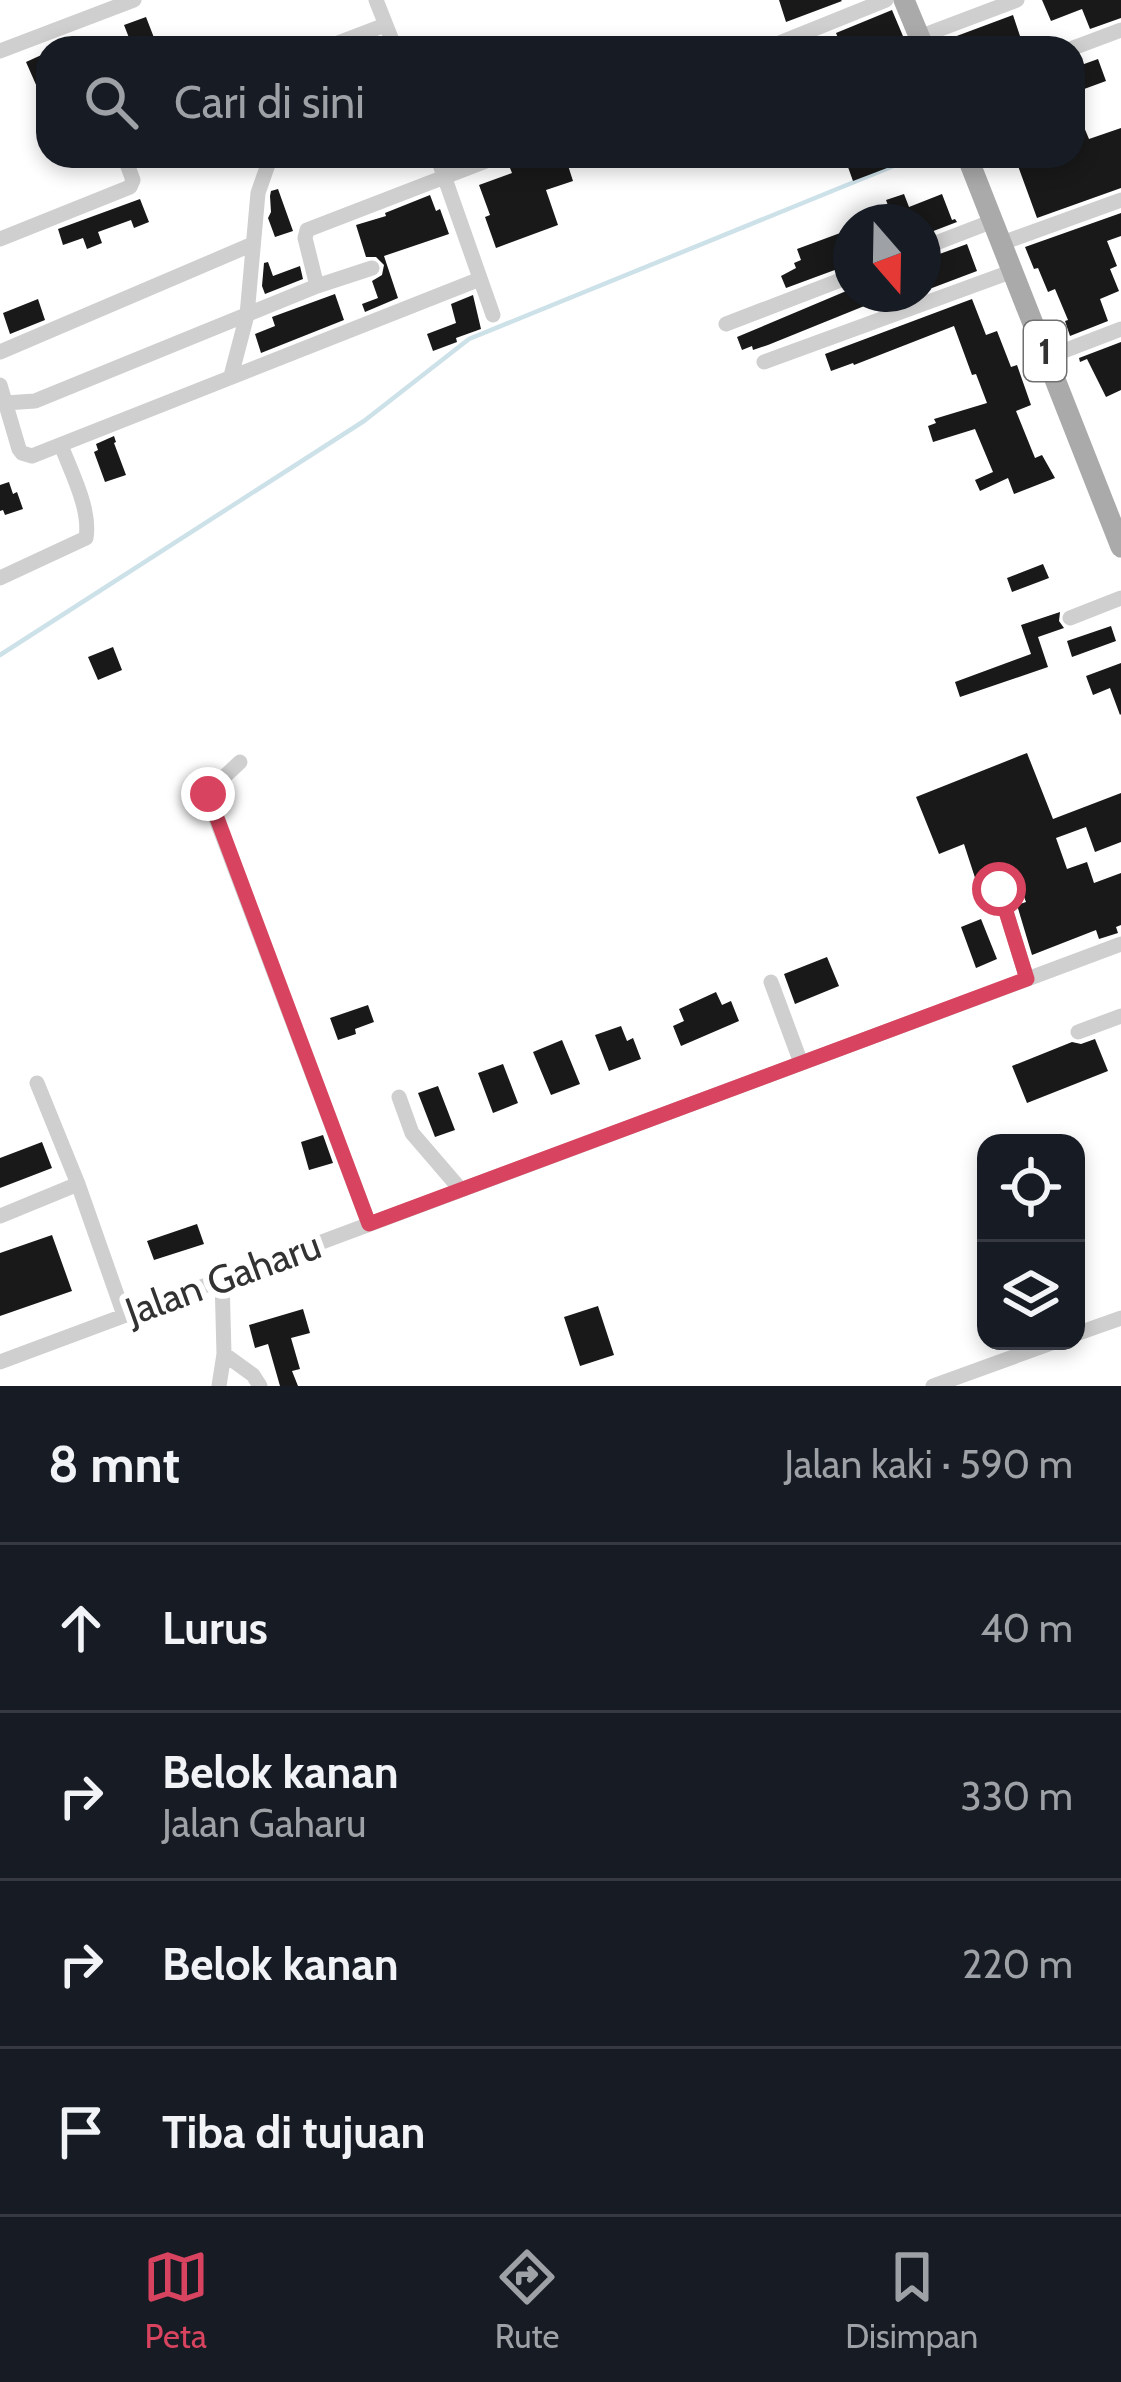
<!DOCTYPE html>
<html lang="id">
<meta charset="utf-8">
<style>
:root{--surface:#171b24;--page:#20242c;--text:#f1f3f6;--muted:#9ea1a6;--line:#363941;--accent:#d8445f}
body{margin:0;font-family:Cabin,sans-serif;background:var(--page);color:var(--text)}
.controls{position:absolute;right:36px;bottom:36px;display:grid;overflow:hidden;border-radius:24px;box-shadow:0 6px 18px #0003}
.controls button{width:108px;height:108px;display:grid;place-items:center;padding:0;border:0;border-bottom:3px solid var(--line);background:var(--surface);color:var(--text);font:60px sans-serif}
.compass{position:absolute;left:833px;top:204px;width:108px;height:108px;border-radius:50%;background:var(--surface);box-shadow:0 6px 18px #0003;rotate:160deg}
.stop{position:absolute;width:36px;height:36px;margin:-27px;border:9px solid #d8445f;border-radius:50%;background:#fff}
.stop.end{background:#d8445f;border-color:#fff;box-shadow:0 3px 12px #0008}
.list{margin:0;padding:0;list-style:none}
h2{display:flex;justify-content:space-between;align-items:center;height:156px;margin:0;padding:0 48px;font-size:51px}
h2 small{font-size:39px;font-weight:400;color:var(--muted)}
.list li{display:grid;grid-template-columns:78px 1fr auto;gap:36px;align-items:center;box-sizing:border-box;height:168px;padding:0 48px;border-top:3px solid var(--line)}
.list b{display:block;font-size:45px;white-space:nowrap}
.list p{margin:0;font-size:39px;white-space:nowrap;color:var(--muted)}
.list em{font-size:39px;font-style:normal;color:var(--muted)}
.icon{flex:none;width:66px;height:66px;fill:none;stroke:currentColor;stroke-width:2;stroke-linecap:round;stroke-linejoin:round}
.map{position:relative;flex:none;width:1121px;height:1386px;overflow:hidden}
.search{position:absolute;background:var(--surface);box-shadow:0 6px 18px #0003;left:36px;right:36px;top:36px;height:132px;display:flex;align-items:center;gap:30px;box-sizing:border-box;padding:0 42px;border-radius:36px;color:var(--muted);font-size:45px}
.sheet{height:828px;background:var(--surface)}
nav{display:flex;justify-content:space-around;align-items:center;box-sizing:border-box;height:168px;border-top:3px solid var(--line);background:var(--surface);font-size:33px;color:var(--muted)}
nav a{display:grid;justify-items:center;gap:6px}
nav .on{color:var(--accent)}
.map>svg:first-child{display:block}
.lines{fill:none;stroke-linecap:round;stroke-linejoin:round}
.stream{stroke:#cde1e9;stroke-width:4.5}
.building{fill:#191919}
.minor{stroke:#cfcfcf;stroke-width:15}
.major{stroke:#aaa;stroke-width:21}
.route{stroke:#d8445f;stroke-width:15}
.labels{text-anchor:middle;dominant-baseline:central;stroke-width:12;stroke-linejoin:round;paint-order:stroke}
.shield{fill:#fff;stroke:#707070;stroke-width:3}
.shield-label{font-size:36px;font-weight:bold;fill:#323232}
.street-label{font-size:39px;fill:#323232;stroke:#fff}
</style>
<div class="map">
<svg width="1121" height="1386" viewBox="0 0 1121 1386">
<rect width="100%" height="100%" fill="#fff"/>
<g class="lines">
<path class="stream" d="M0,655L364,421L469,339L918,156"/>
</g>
<path class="building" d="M779,0H841L842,1L786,22Z
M1042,0H1121V18L1090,29L1082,9L1051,21Z
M892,10L908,48H842L836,33Z
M1013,15L1024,48H959L954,37Z
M146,17L158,48H133L124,25Z
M48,52V112L26,62Z
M1098,59L1106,81L1076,92L1073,68Z
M1073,101L1089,139L1121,128V188L1037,218L1018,166L1043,156H1073Z
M511,156H565L573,181L546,190L558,225L496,248L485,217L490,215L479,185L512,173L508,163Z
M844,156H883L887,168L853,181Z
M278,189L293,231L275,237L268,218L271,212L270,196L271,191Z
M904,194L909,207L942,194L952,220L955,219L957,222L923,235V222H894L886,200Z
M430,195L436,211L440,209L449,234L384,256L398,298L365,312L362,304L378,298L372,281L382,275L384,265L376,257H366L356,225L386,216L385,213Z
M140,199L149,222L134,228L131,220L98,232L102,243L87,249L83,238L63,245L58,229Z
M1121,213V236L1107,241L1117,266L1110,269L1119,291L1100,299L1108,321L1070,336L1065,321L1068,320L1055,289L1048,292L1038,268L1034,269L1025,247Z
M851,229V264L786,288L781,276L796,268L794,263L801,260L797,249Z
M967,244L977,271L932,288L929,281L923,283V260Z
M268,262L273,276L300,266L303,279L265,294L262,286L264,263Z
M851,289V294H894L768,345L753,350L752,346L742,350L737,337Z
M335,294L344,320L261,353L255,334L275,326L272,317Z
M473,295L481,329L456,338L457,342L433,351L427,334L456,323L451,304Z
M38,299L45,320L10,334L3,313Z
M972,299L986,335L997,331L1011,367L1017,365L1031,405L1016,411L1035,458L1042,455L1055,478L1014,494L1008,478L980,491L975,480L993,472L975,429L933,442L928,426L936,423L934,419L987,403L976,374L972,375L954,326L854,365L853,363L831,371L825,354Z
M1121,342V390L1106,397L1087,359L1080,362L1079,358Z
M114,436L116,442L114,443L126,475L105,482L94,452L98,450L96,444Z
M9,482L13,494L17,492L23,509L5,515L3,510L0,511V485Z
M1043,564L1049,578L1012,592L1007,578Z
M1060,612L1059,621L1064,628L1038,637L1048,667L960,697L955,682L1031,654L1021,625Z
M1111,626L1116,641L1072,657L1067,641Z
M113,647L122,670L98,680L88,657Z
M1121,663V714L1120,715L1110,688L1093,695L1086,676Z
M1027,753L1053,819L1121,793V842L1095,852L1086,827L1056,838L1067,869L1087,862L1094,883L1121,873V925L1116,927L1118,933L1099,939L1096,930L1032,955L1017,905L1026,902L1018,881L1012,883L1011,879L997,877L987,887L979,890L964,844L939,854L916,797Z
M981,919L997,959L976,968L961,927Z
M827,957L839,986L795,1004L784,974Z
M716,992L722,1005L731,1001L739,1021L681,1046L673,1026L684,1021L679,1009Z
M368,1005L374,1022L355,1029L356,1034L338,1040L330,1018Z
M621,1026L627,1041L633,1038L641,1059L609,1071L595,1035Z
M1095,1039L1108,1071L1027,1103L1012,1066L1072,1042L1081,1044Z
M562,1040L580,1084L551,1095L533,1052Z
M503,1064L518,1103L493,1113L478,1073Z
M438,1086L455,1130L435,1137L418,1093Z
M323,1135L333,1163L309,1170L301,1142Z
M42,1142L52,1168L0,1188V1158Z
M197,1224L204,1244L154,1260L147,1241Z
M52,1235L72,1291L0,1316V1253Z
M598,1306L614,1355L580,1366L564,1317Z
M303,1309L310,1333L291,1338L300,1369L292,1371L298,1386H280L268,1344L255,1348L249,1325Z"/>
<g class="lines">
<path class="minor" d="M376,0L395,48
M919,37L1017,0
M325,48L385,25
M767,48L886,0
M1073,48L1121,30
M0,51L134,0
M437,156L493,315
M0,239L130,187L133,180L124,156
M1002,243L1121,200
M923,248L993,221
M317,286L372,268
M726,324L851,276
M0,352L253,244
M1048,357L1121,329
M764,362L1013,271
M231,376L247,315L258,193L271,156
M0,385L19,449L22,453L32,456L480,279
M5,403L35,401L317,286L305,238L307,230L499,156
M0,578L86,538C91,509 71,472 61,445
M1070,618L1121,598
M240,762L209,791V800L369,1224
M999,889L1027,979
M771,982L801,1063
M1078,1032L1121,1016
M37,1083L78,1184L124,1315
M399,1097L412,1133L461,1190
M0,1216L78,1184
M1076,1334L1121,1318
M224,1354L253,1375L260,1386
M0,1362L1121,944
M219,1386L224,1354L222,1279
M933,1386L1057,1341"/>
<path class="major" d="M904,0L924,48
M967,156L1121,547"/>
</g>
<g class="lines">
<path class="route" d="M208,794L369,1224L1027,979L999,889"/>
</g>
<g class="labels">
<rect class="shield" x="1024" y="321" width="42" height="60" rx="9"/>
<g class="shield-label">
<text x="1045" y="351">1</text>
</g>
<g class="street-label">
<text transform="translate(223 1278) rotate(-20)">Jalan Gaharu</text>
</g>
</g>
</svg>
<div class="controls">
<button><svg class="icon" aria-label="locate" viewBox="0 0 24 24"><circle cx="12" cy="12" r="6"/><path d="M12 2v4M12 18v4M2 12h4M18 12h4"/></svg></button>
<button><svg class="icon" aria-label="layers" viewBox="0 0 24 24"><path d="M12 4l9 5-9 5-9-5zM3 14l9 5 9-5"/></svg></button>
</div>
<svg class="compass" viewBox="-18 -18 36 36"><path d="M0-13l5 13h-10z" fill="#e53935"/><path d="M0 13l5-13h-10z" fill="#9ea1a6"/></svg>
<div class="stop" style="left:999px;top:889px"></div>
<div class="stop end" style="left:208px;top:794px"></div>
<div class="search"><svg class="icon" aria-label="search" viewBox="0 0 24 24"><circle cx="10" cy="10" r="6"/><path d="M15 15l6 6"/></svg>Cari di sini</div>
</div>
<section class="sheet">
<h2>8 mnt<small>Jalan kaki · 590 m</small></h2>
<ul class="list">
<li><svg class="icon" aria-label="ahead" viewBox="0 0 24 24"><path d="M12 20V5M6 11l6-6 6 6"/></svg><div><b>Lurus</b></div><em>40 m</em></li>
<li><svg class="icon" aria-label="right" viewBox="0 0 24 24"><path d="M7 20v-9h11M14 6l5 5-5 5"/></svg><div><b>Belok kanan</b><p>Jalan Gaharu</p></div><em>330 m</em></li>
<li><svg class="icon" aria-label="right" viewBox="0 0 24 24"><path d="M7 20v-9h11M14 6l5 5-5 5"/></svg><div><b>Belok kanan</b></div><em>220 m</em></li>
<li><svg class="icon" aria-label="arrive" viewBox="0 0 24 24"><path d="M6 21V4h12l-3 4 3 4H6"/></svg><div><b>Tiba di tujuan</b></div></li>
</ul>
</section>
<nav>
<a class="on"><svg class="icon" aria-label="map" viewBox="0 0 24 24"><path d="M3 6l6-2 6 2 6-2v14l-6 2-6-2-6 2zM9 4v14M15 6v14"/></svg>Peta</a>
<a><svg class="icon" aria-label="directions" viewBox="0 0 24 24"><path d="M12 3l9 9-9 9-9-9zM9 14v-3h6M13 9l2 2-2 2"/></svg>Rute</a>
<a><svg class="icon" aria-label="saved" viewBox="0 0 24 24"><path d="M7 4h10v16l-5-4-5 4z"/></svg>Disimpan</a>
</nav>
